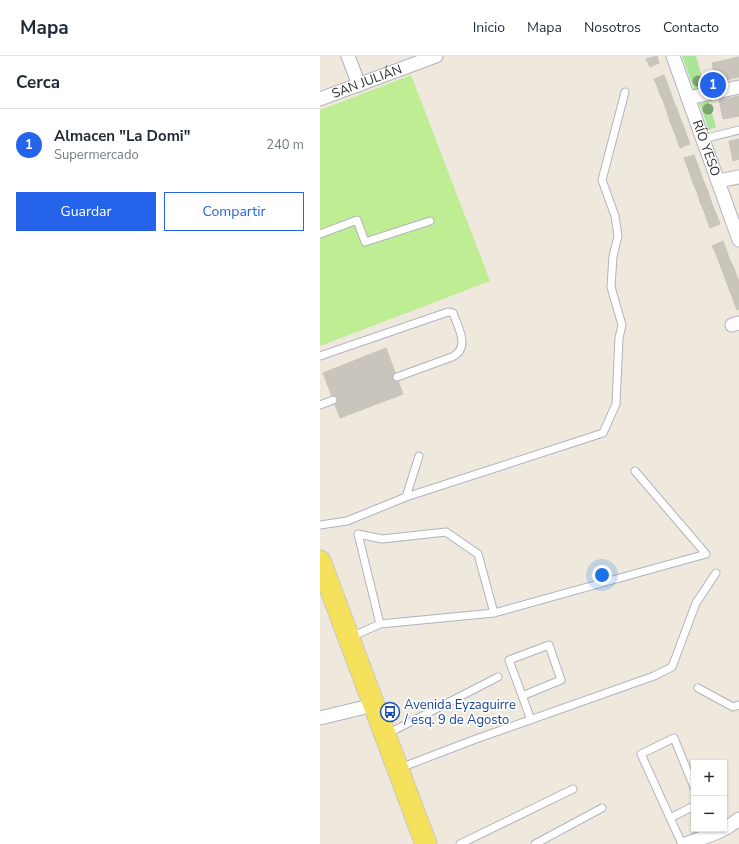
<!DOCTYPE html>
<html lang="es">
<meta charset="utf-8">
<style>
:root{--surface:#fff;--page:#f6f6f7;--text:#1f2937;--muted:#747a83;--line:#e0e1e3;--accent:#2563eb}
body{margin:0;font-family:"Nunito Sans",sans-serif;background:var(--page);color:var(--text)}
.controls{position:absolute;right:12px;bottom:12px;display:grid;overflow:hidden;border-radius:0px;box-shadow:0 1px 3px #0004}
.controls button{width:36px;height:36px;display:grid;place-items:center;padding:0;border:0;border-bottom:1px solid var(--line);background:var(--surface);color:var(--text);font:20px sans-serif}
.you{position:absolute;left:282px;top:519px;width:14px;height:14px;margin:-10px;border:3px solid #fff;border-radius:50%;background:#1a73e8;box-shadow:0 0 0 6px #1a73e833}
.badge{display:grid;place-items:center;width:26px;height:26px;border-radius:50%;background:var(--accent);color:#fff;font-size:13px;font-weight:700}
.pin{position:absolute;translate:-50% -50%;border:2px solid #fff;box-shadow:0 1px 4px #0006}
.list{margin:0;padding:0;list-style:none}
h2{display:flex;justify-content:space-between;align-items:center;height:52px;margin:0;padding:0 16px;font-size:17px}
h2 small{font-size:13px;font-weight:400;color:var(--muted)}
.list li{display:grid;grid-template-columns:26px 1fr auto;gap:12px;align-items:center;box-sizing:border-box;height:72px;padding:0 16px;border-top:1px solid var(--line)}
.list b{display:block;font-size:15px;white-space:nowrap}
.list p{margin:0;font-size:13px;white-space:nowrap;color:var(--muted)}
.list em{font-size:13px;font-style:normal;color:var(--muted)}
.actions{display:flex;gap:8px;padding:12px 16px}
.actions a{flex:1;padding:9px 0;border:1px solid var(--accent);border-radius:0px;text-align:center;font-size:14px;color:var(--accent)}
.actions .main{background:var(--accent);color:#fff}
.map{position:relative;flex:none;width:419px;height:788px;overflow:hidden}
header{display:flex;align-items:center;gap:24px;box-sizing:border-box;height:56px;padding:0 20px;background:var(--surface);border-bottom:1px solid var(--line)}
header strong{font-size:19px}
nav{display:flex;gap:22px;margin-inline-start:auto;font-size:14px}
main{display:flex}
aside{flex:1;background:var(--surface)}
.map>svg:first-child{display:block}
.green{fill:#abe698}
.pitch{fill:#beed94}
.building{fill:#c9c5bd;stroke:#c9c5b7}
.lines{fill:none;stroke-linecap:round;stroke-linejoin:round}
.lane-casing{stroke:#b2b2c0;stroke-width:9}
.street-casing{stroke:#b2b2c0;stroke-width:15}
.primary-casing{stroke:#c8c8c8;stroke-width:23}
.lane{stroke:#fff;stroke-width:7}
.street{stroke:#fff;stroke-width:13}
.primary{stroke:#f5e15b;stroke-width:21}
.tree{fill:#7da471}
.labels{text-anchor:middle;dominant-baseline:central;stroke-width:3.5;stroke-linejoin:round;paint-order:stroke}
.street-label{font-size:13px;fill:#2c2c2c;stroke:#fff}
.transit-label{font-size:13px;fill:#164399;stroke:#fff;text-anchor:start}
</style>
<header>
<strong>Mapa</strong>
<nav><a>Inicio</a><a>Mapa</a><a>Nosotros</a><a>Contacto</a></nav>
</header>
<main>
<aside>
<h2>Cerca<small></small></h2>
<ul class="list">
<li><span class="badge">1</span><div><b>Almacen &quot;La Domi&quot;</b><p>Supermercado</p></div><em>240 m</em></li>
</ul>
<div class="actions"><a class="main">Guardar</a><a>Compartir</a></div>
</aside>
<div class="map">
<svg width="419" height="788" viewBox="0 0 419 788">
<rect width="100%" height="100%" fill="#eee8dd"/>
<path class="green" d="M362,0H376L396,71L389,74Z"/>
<path class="pitch" d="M91,19L170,225L0,290V54Z"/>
<path class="building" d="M337,0L339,7L330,11L326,3Z
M419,1V21L396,26L392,7Z
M344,19L347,27L337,30L334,23Z
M347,27L350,35L340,38L337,30Z
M350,35L353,44L344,47L340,38Z
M419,40V60L403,63L399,44Z
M353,44L357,53L347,56L344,47Z
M357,53L360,62L350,66L347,56Z
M360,62L364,71L354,75L350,66Z
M364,71L367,80L357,84L354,75Z
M367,80L370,88L360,92L357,84Z
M419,83V103L413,105L409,85Z
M374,99L377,107L367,110L364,102Z
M377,107L380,115L370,118L367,110Z
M380,115L383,124L373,127L370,118Z
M383,124L387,133L377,136L373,127Z
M387,133L390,142L380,146L377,136Z
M390,142L393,151L384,155L380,146Z
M393,151L397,160L387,164L384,155Z
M397,160L400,168L390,172L387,164Z
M403,185L406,193L396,198L392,190Z
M406,193L409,202L399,206L396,198Z
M409,202L413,210L402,214L399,206Z
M413,210L416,218L405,222L402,214Z
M416,218L419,226L408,230L405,222Z
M419,226V235L411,238L408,230Z
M419,235V253L417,254L411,238Z
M66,292L83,338L20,362L3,317Z"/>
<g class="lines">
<g class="lane-casing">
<path id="lane" d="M383,83L419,74
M0,178L37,164L45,186L110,165
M0,300L128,256L133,257C138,271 151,292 132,301L77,321
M0,349L13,344
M86,441L283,377L296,348L299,282L302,269L291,231L293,200L298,180L295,160L282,124L305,36
M0,469L27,465L86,441L99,400
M174,557L386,498L315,415
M31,581L60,568L174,557L158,498L126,476L62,483L38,478L60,568
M378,632L413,651L419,649
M202,640L241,624L229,589L189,604L211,664
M67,678L178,621
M80,712L156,683L334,620L352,611L376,547L396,517
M350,762L374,750
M140,788L253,733
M215,788L282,752
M362,788L321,698L354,682L374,731"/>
</g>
<g class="street-casing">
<g id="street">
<path d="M28,0L39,29"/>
<path id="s1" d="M353,0L419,184"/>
<path d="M368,42L419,31"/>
<path id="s2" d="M0,43L116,0"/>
<path d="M398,125L419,121"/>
<path d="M412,269L419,267"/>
<path d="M0,662L54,649"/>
<path d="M365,788C384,781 404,776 419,763"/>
</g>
</g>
<g class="primary-casing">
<path id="primary" d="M0,505L106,788"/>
</g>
<use href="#lane" class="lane"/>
<use href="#street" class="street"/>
<use href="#primary" class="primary"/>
</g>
<g class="tree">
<circle cx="378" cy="25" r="5.5"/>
<circle cx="388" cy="53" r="5.5"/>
</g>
<defs>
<g id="bus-ring" transform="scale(1)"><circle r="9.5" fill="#fff" stroke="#1a4fb4" stroke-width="1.5"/><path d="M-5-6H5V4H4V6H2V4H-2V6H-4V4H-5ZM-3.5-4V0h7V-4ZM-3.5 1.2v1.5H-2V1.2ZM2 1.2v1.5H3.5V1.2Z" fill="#1a4fb4"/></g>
</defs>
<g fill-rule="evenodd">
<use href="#bus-ring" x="70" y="656"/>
</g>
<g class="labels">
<g class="street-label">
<text stroke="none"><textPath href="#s2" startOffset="50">SAN JULIÁN</textPath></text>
<text stroke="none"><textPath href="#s1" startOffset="98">RÍO YESO</textPath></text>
</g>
<g class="transit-label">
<text x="84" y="649">Avenida Eyzaguirre<tspan x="84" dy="15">/ esq. 9 de Agosto</tspan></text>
</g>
</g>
</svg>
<div class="controls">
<button>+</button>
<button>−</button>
</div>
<div class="you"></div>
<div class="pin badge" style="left:393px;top:29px">1</div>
</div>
</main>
